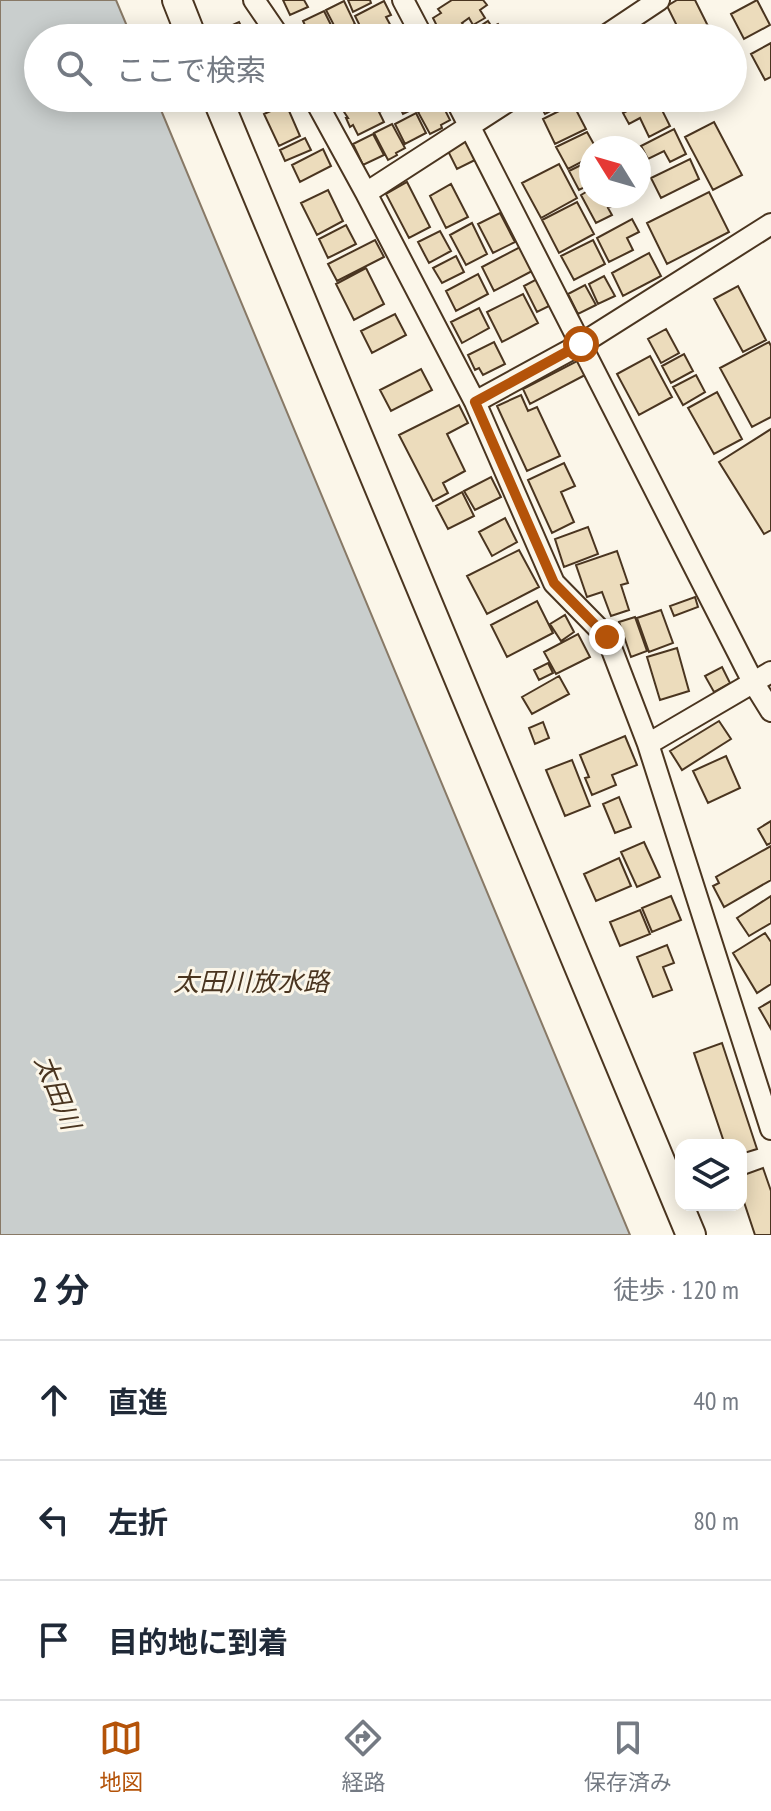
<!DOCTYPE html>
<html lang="ja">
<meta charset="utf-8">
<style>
:root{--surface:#fff;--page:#f2f2f3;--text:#1f2937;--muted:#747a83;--line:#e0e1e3;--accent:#b45309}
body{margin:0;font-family:"PT Sans Narrow","Noto Sans JP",sans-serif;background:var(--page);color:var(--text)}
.controls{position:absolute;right:24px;bottom:24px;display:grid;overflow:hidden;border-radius:16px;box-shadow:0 4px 20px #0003}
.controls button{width:72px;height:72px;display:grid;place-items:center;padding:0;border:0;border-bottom:2px solid var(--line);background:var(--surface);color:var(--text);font:40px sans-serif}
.compass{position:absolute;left:579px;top:136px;width:72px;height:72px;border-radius:50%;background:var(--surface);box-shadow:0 4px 20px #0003;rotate:307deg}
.stop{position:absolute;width:24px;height:24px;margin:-18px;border:6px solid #b45309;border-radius:50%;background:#fff}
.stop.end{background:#b45309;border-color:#fff;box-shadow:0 2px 8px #0008}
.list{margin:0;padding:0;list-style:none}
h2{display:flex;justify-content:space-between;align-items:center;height:104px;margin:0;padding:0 32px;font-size:34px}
h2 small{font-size:26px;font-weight:400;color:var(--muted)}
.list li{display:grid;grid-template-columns:52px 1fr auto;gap:24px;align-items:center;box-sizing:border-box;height:120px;padding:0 32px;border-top:2px solid var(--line)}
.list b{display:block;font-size:30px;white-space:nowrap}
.list em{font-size:26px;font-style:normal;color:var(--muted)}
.icon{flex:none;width:44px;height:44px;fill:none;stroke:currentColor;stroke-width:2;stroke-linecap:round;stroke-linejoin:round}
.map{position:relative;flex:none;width:771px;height:1235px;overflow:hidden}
.search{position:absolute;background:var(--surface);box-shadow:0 4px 20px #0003;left:24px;right:24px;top:24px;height:88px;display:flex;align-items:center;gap:20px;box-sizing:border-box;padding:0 28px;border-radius:44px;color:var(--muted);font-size:30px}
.sheet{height:464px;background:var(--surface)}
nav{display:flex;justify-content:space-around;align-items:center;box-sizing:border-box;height:112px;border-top:2px solid var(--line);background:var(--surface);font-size:22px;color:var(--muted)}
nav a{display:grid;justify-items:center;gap:4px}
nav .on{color:var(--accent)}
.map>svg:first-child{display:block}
.water{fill:#c9cecd;stroke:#887966;stroke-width:2}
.building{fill:#ecdcbc;stroke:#4a3520;stroke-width:2}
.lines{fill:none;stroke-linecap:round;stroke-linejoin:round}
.street-casing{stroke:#4a3520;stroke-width:24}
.secondary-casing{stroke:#4a3520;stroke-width:32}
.street{stroke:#fbf6e9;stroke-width:20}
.secondary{stroke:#fbf6e9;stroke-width:28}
.route{stroke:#b45309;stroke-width:10}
.labels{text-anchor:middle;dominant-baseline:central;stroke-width:6;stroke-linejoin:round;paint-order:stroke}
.water-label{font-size:26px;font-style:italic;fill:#4a3520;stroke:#fbf6e9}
</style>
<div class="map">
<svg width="771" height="1235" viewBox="0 0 771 1235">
<rect width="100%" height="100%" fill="#fbf6e9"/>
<path class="water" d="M0,0H116L132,38H38V98H156L630,1235H0Z"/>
<path class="building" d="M283,0H304L308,7L290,15Z
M348,0H370L371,3L353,12Z
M452,0H483L487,5L480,10L485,18L473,25L469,18L462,23L467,30L455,38H445L444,36L441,38L433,27L436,24L433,18L441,13L438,9Z
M677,0H695L708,26L683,38L667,6Z
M757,0L770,25L744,39L731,14Z
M344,1L355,24L338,33L326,10Z
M384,1L391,15L386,17L392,28L372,38H366L355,16Z
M324,11L334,31L321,38H311L303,21Z
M488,21L492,27L498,24L506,35L502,38H462Z
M239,22L245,35L232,38L228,27Z
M771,43V77L765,80L751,54Z
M340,98H381L387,109L379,112L384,122L358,135L353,125L350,127L346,118H348L339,104L342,103Z
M386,98H428L430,101L403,114L398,103L391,107Z
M536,98H576L545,114Z
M652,98H656L670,126L649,137L640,118L629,124L623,113Z
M440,100L450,120L441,125L442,128L430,134L418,112Z
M286,104L300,136L279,146L264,114Z
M573,104L586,129L555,144L543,119Z
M416,113L426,133L405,144L395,124Z
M714,122L742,175L713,190L685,137Z
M392,124L405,148L396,153L397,155L388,160L374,133Z
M674,129L686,154L670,162L664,151L648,159L641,146Z
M587,132L596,148H591V157L568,169L556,147Z
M373,134L384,155L363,165L353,144Z
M305,138L311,150L285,161L280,150Z
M465,140L475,160L457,169L447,149Z
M323,149L331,166L300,182L292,165Z
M690,159L699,179L661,198L651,178Z
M591,160V184L579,190L569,171Z
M559,164L577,198L541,218L522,183Z
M407,182L430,227L409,238L386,194Z
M451,184L468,217L446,228L430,196Z
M591,189V196H626L627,198L608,208L612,215L596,223L581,195Z
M328,190L343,221L317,235L301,203Z
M709,192L729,232L667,264L647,223Z
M577,202L594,234L559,253L542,220Z
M500,213L515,242L493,253L478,224Z
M632,219L639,232L627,238L633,250L609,262L597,238Z
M472,223L487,254L466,265L450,235Z
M346,225L356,244L328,258L319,239Z
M440,231L451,251L429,263L418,242Z
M375,240L384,257L337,281L328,264Z
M593,240L605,264L574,280L561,256Z
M522,246L534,270L494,291L482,267Z
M649,253L661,276L623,296L612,273Z
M456,256L464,272L442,283L433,268Z
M366,268L384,304L354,320L336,284Z
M478,274L488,294L456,311L446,291Z
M604,276L615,296L598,304L589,284Z
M537,279L551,305L537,312L524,286Z
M585,285L596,305L578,314L568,294Z
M738,286L766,340L743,352L714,299Z
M523,294L538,323L502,342L487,312Z
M479,308L489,328L462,343L451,322Z
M395,314L406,335L372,353L361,331Z
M666,329L679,353L661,363L648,339Z
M494,342L505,364L483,375L479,368L475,370L468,355Z
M769,342L771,346V417L752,427L720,368Z
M684,354L693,371L671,383L662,366Z
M650,356L672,397L639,415L617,374Z
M579,360L587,374L530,404L523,389Z
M421,369L432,390L391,411L380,390Z
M696,375L705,392L683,405L673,387Z
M717,392L742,439L714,454L688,408Z
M521,395L528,411L537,407L560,456L527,471L497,406Z
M459,405L468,423L447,434L465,471L443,483L448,493L433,501L399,435Z
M771,429V530L764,534L719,462Z
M564,463L575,486L561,492L574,522L552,533L528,480Z
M491,477L501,497L475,510L464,491Z
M462,492L474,516L448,529L436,506Z
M505,518L517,542L492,556L479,532Z
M588,527L598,554L564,567L555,539Z
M519,550L539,587L487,614L467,576Z
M617,551L628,583L621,585L629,610L611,616L602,592L587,597L576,565Z
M695,597L698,607L674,616L670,606Z
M537,601L553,633L507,657L491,625Z
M661,610L673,643L649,652L637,618Z
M565,615L574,632L561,641L550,624Z
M635,617L647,651L631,657L619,622Z
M578,634L590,657L556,674L544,652Z
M677,648L689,691L660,700L647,657Z
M548,663L553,673L539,680L534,670Z
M722,667L730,683L714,692L705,676Z
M559,676L569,694L532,714L522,697Z
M719,721L731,739L682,770L670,751Z
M543,722L549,738L535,744L529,728Z
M625,736L637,765L612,775L616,785L592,795L585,778L589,777L580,755Z
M726,756L740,788L708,803L693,771Z
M572,760L590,806L565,816L546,770Z
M619,797L631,827L615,833L603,804Z
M771,821V843L767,845L758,829Z
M644,842L660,877L637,887L621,852Z
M771,846V880L724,907L713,886L719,883L716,877Z
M619,858L631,886L596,901L584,874Z
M671,896L681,920L652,932L642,908Z
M771,896V923L749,936L737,918Z
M640,910L650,934L620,946L610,922Z
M765,933L771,942V984L757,993L733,953Z
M667,945L674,963L663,967L672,990L653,997L637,957Z
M771,1001V1029L759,1008Z
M722,1043L757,1149L741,1154V1145H725L694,1053Z
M763,1168L771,1191V1235H755L741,1193V1176Z"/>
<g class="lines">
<g class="street-casing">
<path id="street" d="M254,0L280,38
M403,0L423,38
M602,38L659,0
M314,98L366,193L475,402L554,583L607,637L648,744L771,1129
M455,98L753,682L771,711
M366,193L513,98
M475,402L581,344L771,224
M648,744L771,672"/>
</g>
<g class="secondary-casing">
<path id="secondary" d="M177,0L192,38
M217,98L691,1235"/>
</g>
<use href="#street" class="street"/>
<use href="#secondary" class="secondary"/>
</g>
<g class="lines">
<path class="route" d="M581,344L475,402L554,583L607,637"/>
</g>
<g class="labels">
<g class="water-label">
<text x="251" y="981">太田川放水路</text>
<text transform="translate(58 1092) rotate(68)">太田川</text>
</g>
</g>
</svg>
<div class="controls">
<button><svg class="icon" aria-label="layers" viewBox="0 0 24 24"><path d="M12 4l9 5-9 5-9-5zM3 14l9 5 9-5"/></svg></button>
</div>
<svg class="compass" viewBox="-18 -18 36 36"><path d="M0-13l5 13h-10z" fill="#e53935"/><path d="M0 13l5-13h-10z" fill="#747a83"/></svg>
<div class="stop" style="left:581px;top:344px"></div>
<div class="stop end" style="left:607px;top:637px"></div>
<div class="search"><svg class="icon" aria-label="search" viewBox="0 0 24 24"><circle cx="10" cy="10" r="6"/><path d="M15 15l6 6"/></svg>ここで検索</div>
</div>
<section class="sheet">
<h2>2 分<small>徒歩 · 120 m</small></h2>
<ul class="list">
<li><svg class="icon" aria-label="ahead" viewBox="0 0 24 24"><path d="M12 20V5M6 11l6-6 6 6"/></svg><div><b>直進</b></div><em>40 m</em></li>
<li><svg class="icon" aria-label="left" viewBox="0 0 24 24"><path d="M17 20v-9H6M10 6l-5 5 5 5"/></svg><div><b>左折</b></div><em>80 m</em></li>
<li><svg class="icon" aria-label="arrive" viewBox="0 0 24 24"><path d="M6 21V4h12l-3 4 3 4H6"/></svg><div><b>目的地に到着</b></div></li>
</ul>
</section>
<nav>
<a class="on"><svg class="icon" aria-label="map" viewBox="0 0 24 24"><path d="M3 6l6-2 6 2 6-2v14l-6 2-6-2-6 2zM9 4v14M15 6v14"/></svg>地図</a>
<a><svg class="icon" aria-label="directions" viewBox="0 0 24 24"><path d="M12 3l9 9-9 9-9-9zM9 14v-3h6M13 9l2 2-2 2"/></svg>経路</a>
<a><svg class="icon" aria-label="saved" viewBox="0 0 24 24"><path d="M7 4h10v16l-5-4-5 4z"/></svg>保存済み</a>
</nav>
